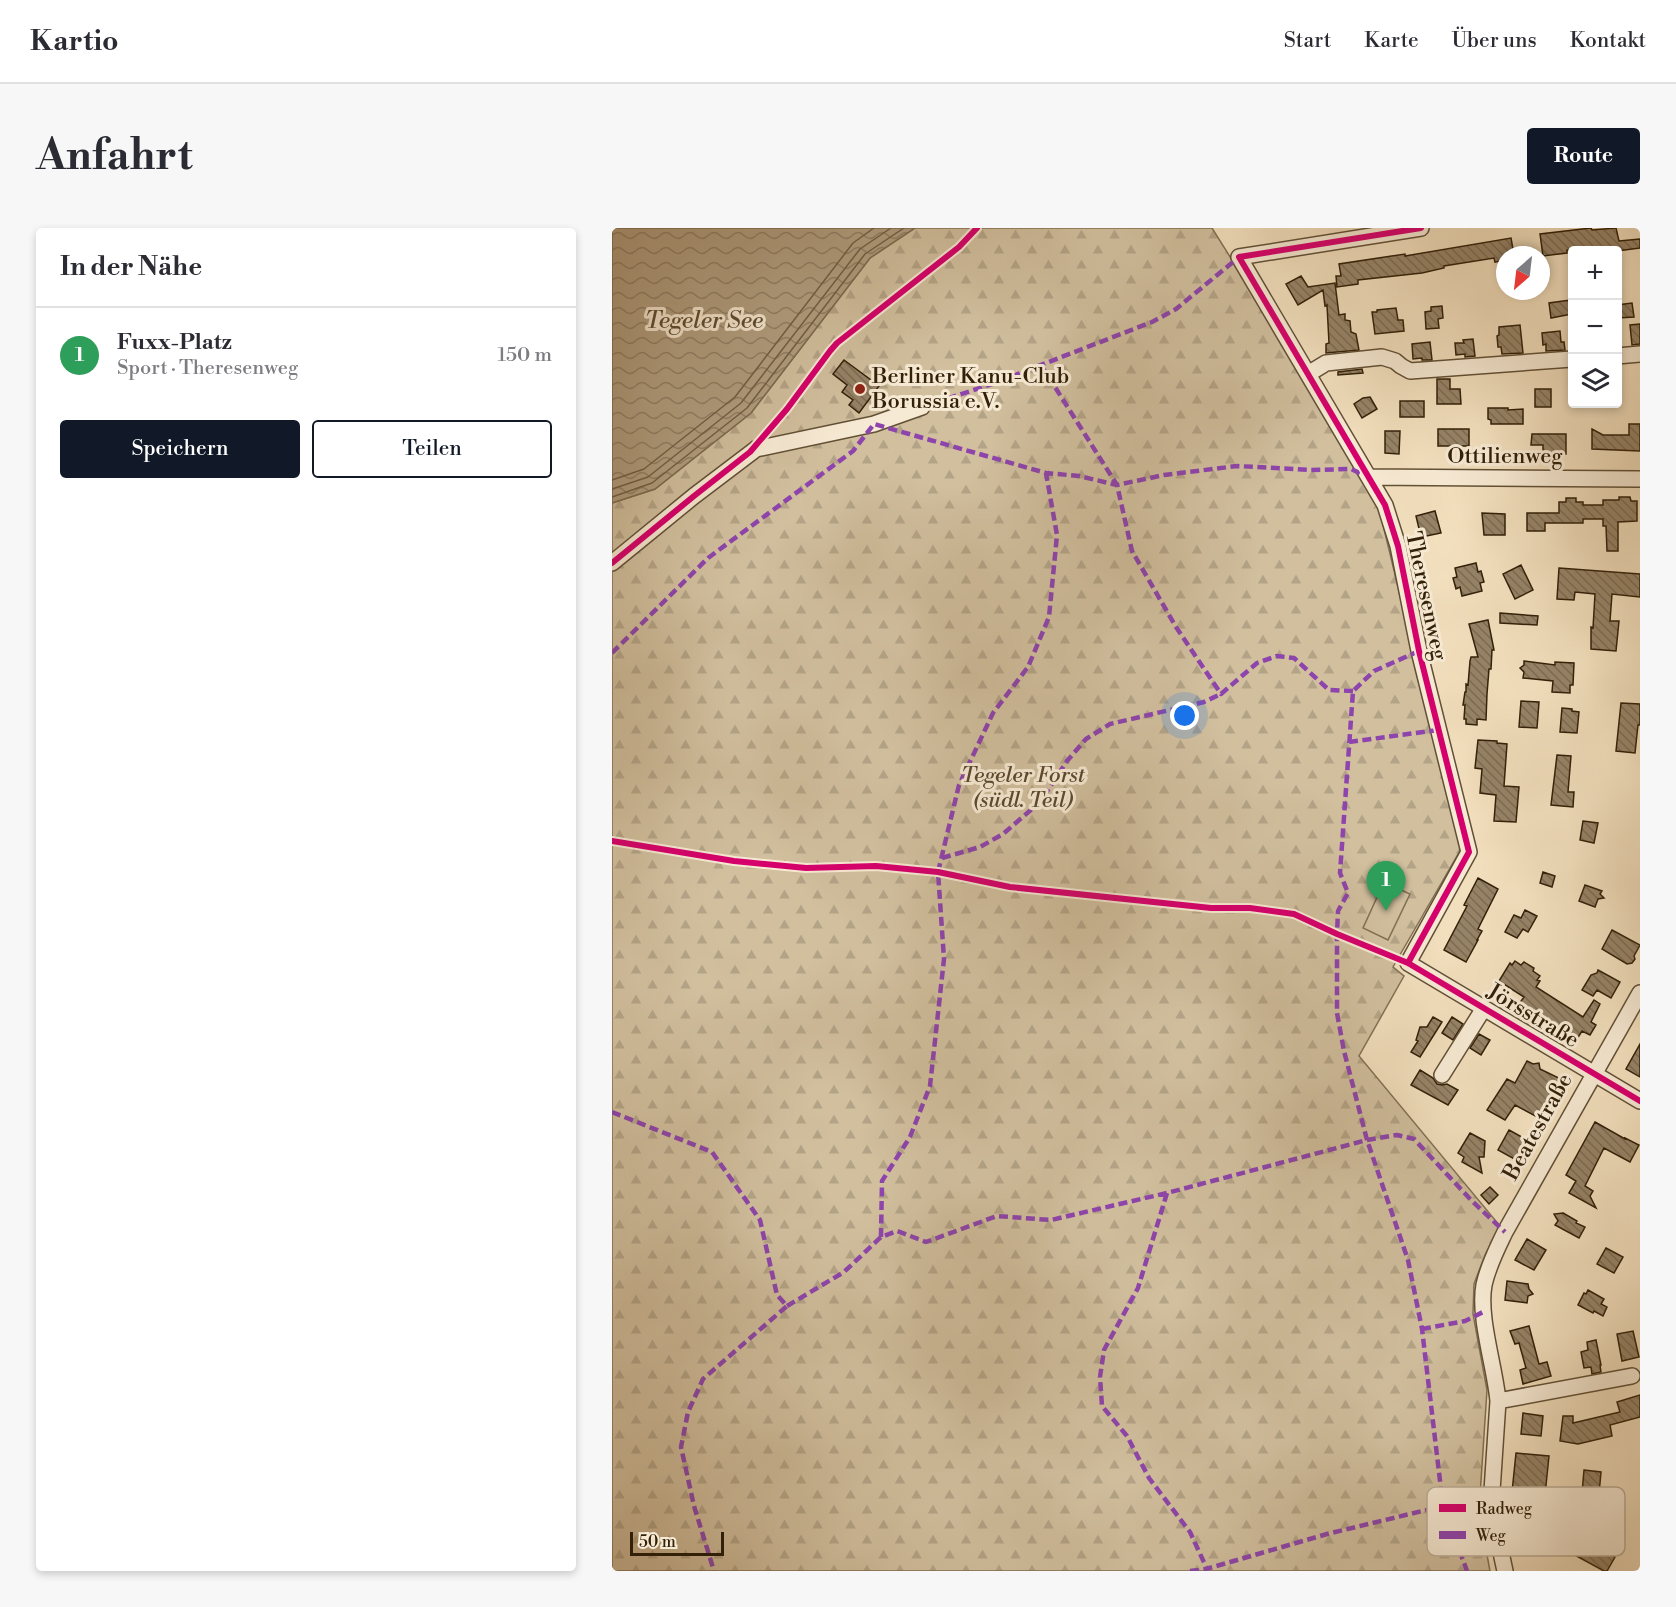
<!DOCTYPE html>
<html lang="de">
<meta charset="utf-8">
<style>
:root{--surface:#fff;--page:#f7f7f7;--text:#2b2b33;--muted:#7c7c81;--line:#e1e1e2;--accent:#111827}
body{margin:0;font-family:"Libre Bodoni",serif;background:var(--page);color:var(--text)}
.controls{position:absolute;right:18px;top:18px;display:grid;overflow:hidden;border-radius:6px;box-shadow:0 3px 9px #0003}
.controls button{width:54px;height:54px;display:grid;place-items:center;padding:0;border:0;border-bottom:2px solid var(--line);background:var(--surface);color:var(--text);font:30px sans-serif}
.compass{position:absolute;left:884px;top:18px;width:54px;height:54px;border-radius:50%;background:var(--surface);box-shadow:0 3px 9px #0003;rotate:208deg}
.scale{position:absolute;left:18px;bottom:15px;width:94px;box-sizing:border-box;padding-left:6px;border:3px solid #322009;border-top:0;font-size:16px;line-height:21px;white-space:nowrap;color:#322009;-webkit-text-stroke:4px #f7ead4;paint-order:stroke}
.you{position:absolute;left:573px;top:488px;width:21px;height:21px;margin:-15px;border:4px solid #fff;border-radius:50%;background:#1a73e8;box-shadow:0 0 0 9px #1a73e833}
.badge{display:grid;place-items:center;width:39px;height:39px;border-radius:50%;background:var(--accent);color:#fff;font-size:20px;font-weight:700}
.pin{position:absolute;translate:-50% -50px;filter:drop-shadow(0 2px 3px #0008)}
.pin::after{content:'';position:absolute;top:32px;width:21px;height:18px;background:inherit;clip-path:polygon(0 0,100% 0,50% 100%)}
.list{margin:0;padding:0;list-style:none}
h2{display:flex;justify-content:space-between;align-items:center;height:78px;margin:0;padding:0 24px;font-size:26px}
h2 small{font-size:20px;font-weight:400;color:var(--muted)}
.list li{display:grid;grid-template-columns:39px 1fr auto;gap:18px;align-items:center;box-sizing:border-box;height:96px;padding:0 24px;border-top:2px solid var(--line)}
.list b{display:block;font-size:22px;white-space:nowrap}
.list p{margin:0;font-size:20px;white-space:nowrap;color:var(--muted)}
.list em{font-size:20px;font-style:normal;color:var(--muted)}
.actions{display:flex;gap:12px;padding:18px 24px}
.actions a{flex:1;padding:14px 0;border:2px solid var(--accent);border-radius:6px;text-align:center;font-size:21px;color:var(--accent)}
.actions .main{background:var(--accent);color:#fff}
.icon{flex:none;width:33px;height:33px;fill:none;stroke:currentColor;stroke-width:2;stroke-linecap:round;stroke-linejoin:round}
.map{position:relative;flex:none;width:1028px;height:1343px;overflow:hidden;border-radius:6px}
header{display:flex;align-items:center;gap:36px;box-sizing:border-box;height:84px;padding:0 30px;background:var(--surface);border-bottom:2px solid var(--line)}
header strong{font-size:28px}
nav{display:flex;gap:33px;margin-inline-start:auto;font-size:21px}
.intro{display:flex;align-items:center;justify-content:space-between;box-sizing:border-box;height:144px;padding:0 36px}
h1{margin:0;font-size:42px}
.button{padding:15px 27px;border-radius:6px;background:var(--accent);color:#fff;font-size:21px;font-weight:700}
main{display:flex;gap:36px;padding:0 36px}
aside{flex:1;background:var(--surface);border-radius:6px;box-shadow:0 3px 9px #0003}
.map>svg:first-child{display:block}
.forest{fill:url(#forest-firs);stroke:#827054;stroke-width:1.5}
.park{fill:#d1bf9e;stroke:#827054;stroke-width:1.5}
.water{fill:url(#water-waves);stroke:#7e6c50;stroke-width:1.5}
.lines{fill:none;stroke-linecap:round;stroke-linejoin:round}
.shore{stroke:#725f44;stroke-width:1.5}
.building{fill:url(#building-back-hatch);stroke:#322009;stroke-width:1.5}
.minor-casing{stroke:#625036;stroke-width:18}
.minor{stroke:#f7ead4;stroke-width:15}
.quiet{stroke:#8e44ad;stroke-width:4.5;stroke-dasharray:9 4.5;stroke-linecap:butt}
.cycleway-casing{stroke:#f7ead4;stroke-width:10}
.cycleway{stroke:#d6006c;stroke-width:6}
.poi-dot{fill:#8f2418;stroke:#f7ead4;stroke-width:2}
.labels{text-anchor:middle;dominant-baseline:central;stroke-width:6;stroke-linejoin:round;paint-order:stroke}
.poi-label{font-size:22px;fill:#322009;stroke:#f7ead4;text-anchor:start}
.street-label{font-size:22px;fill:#322009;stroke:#f7ead4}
.park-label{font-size:22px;font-style:italic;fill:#5a482e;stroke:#f7ead4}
.water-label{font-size:24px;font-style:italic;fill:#5e4c33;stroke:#f7ead4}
.key{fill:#f7ead4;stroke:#bcad97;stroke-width:1.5}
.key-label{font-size:16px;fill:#322009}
</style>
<header>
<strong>Kartio</strong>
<nav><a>Start</a><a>Karte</a><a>Über uns</a><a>Kontakt</a></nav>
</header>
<div class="intro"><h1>Anfahrt</h1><a class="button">Route</a></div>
<main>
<aside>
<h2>In der Nähe<small></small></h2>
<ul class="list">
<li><span class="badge" style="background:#2e9e5b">1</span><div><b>Fuxx-Platz</b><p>Sport · Theresenweg</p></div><em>150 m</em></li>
</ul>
<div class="actions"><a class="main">Speichern</a><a>Teilen</a></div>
</aside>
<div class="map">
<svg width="1028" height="1343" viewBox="0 0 1028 1343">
<defs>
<pattern id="forest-firs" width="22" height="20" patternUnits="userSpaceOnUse" patternTransform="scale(1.5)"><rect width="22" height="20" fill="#d1bf9e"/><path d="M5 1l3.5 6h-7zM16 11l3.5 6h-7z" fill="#b4a487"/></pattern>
<pattern id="water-waves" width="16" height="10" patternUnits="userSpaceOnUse" patternTransform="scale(1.5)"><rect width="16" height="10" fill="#b19e80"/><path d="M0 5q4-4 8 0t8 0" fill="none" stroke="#918067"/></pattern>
<pattern id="building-back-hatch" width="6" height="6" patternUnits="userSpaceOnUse" patternTransform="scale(1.5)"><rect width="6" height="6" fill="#968367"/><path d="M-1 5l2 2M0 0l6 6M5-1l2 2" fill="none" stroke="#7b6b53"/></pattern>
</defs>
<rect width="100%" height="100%" fill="#f2dfbd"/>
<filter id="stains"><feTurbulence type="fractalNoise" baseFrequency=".00333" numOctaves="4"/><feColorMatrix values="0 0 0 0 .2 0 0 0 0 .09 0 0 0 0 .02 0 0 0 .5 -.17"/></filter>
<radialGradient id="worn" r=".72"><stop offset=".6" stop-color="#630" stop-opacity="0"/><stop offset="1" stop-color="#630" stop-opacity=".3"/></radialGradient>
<path class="forest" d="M303,0H600L620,32L767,280L849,621L781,739L792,748L747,828L888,998L873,1027L862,1056L861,1086L875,1162L867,1283L878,1343H0V275L43,261L139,185L258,30Z"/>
<path class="park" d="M772,654L798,666L776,712L751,700Z"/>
<path class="water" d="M0,0H303L258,30L139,185L43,261L0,275Z"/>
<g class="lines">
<path class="shore" d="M0,252L32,241L123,169L241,15L262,0
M0,261L36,249L129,175L248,21L279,0
M0,269L40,255L135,180L253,26L292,0"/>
</g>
<path class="building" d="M979,0L980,2L1004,0L1007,13L1028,11V20L1005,23L955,22V25L931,28L928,6Z
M899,10L902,27H893V32L883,34L882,30L832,38V40L810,45L746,52V56L725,59L724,48H729L727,36L793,26V28Z
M689,48L696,59L723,55L727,87L733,86V92L738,93L739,104L744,106L747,122L714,125V116L717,115L715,77L713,78L711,62L686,77L674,56Z
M958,72L960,86L939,90L937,75Z
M1020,75L1022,89L1005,90V77Z
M830,78L831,90L826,91L827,100L814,101L813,84L819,83V79Z
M784,80L786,92H791L792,103L763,106L760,84H765V82Z
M1028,96V116L1020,117L1018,97Z
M908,97L911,125L890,126L889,119H886L885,108L887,107V99Z
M948,103L949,114H952L953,122L934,123V116L931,117L930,105Z
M861,111L863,128L853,129V126L844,127L843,115H852L851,112Z
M818,114L820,132H810V130L801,131L800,116Z
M232,132L267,158L247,185L237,177L241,172L230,164L235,157L221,146Z
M750,141L751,145L726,147V144Z
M825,151H838V161H848L849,176H825Z
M923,161H939V179H923Z
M758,169L765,181L750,190L742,176L751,170Z
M788,173H812V189H788Z
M876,180H896V182L911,181V196H879V192L876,191Z
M1017,196H1028V223L980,221V201L991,207H1017Z
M826,201H857V218H826Z
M773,203H788L787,226L773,225Z
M920,206H954V226H931V217H919Z
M1007,269H1018L1019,273H1025V293L1006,294V323H995L994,298H991V291H971V295H933V303H915V285H947V274H954V270H964V274H971V277H991V272H1007Z
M823,283L829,305L809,309L804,288Z
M870,285L893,286V307H872Z
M864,335L866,344L869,343L872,354L868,355L870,363L850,368L848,359L844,361L841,350L845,349L843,340Z
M909,337L921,362L903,371L891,346Z
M947,340L1028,346V369L1000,366L998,393H1007L1004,423L979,421V399L981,400L983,366L963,364L962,372L945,371Z
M888,385L926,388L925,397L888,395Z
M876,392L882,422H880L879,441H877L875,466L874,492L865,491V497L854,496V491H852L853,477H851L853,464H854V456L856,457L858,433L859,429H866L857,396Z
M912,433L943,437V434L962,435L961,457H958V465L940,464L941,453L911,450L912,444L908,440L912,437Z
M909,473L927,474L925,500L907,499Z
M1009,475L1028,476V497H1026L1023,525L1004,523Z
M950,480L960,481V483L967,484L965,505L948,504Z
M866,512L885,513V515L895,516L892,558L907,559L904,594L882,593L884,567L868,565L870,541L863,540Z
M945,527L959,528L956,564H962L961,579L939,577Z
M971,593L986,595L982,615L968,612Z
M931,644L943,648L940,659L928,655Z
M866,650L886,661L866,701L870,703L865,712H866L854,734L832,722L855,678L852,677Z
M973,657L990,663L988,666L992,670L986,671L983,679L967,673Z
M913,682L925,688L916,704L911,701L905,710L893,704L902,687L909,690Z
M1000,702L1028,717L1022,728L1023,731L1020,735L1015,736L990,721Z
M903,733L909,737L912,734L922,740L921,743L928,748L925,752L928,753L924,759L971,789L982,772L988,776L979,794L984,797L978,807L970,803L965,811L907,776L912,769L887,753L898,735L900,737Z
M986,742L1008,754L999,770L985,762L981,768L970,762L979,747L985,745Z
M821,789L830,794L808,829L799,824L806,813L804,812L808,799H815Z
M840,789L851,796L841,812L830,805Z
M867,806L878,812L869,827L858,820Z
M1028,816V849L1014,841Z
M915,833L921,836L927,835L928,841L953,853L949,862H946L938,877L939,880L936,884H933L929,891L903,877L893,892L875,882L895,851L903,855Z
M808,842L821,850L825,856L830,857L835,856L846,862L836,877L799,857Z
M983,894L1013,911V910L1027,917L1018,934L992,920L973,958L981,963L978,968L984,980L957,965L964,953L954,947Z
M897,902L917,913L906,933L886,922Z
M858,905L873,913L872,929H867L870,945L850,934L852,929L846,925Z
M878,959L886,967L877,976L869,967Z
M951,985L965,993L964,995L973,999L967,1010L943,997L946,993L942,986Z
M915,1011L934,1022L922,1042L903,1032Z
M994,1020L1011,1029L1002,1045L985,1036Z
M895,1053L916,1056L917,1061L921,1066L916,1068L915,1075L893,1072Z
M976,1062L992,1071L989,1076L995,1079L991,1088L982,1083L981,1085L966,1077L972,1065L974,1066Z
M917,1098L927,1136L935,1134L939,1148L911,1156L908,1142L914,1140L907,1115L903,1116L898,1103Z
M1021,1103L1027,1129L1010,1133L1005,1106Z
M984,1112L989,1137H988L989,1144L980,1146L979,1139L972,1140L969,1124L976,1122L975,1114Z
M1028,1167V1189L998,1197L1000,1208L966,1216L948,1213L951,1188H961V1195L1008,1184L1005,1174Z
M911,1185L931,1188L929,1208L909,1206Z
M904,1225L937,1228L933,1267L900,1264Z
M972,1242L989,1244L987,1266L970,1265Z
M950,1286L959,1290L954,1300L973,1310L972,1312L1003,1329L995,1343H992L948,1319L946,1322L942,1320L938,1327L928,1322L937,1303L940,1305Z"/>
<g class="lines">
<g class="minor-casing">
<path id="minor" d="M809,0L627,29L773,277L786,318L807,423L857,624L796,735L1028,873
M1005,128L1028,126
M696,146L714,135L770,129L783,133L789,138L798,143L960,131
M757,249L1028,251
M0,335L82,268L144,221L262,196L310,179
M830,847L872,780
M886,1173L1020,1148
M893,1343L879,1278L886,1173C883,1139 866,1089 872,1057C876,1038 885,1021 893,1004L1028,765"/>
</g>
<use href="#minor" class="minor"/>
<path class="quiet" d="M429,137L505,257L520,323L564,399L609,466L645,435L665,428L682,430L717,462L741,463
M310,179L380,156L540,94L564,81L627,29
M807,423L762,443L741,463L728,645L736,665L726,683L725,706V785L732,823L755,912L796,1032L810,1101L831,1278L855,1343
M0,425L96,330L241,223L262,196L434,245L467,248L505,257L552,247L625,238L699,242L739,241L754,248
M737,514L826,502
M330,630L368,619L391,606L428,574L455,533L474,511L498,496L592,474L609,466
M0,884L100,924L148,992L165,1067L175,1078L91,1151L76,1184L69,1219L82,1278L102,1343
M555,965L526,1060L492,1122L488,1149L490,1178L515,1208L537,1250L578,1304L596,1343
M269,1009L270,953L298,909L318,858L332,731L326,644L347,557L381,485L416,439L437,389L445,307L434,245
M175,1078L232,1044L269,1009L285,1003L314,1014L385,988L439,992L555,965L755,912L785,907L802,911L860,973L893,1004
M810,1101L853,1093L871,1084
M831,1267L847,1266L856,1272L880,1271
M578,1343L594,1341L715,1306L831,1278"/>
<g class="cycleway-casing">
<path id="cycleway" d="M0,335L82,268L138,224L175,181L218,123L225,115L347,19L365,0
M0,613L122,633L194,640L264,638L326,644L398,659L599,680H638L682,686L725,706L796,735L1028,873
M796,735L857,624L807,423L786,318L773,277L627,29L809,0"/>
</g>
<use href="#cycleway" class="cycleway"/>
</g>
<circle class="poi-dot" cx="248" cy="161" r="6"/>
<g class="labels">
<g class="poi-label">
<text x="260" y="148">Berliner Kanu-Club<tspan x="260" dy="25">Borussia e.V.</tspan></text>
</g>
<g class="street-label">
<text x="893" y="228">Ottilienweg</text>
<text transform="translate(814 368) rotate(78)">Theresenweg</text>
<text transform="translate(921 788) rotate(31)">Jörsstraße</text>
<text transform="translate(926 899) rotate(-61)">Beatestraße</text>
</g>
<g class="park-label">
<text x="411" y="547">Tegeler Forst<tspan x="411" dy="25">(südl. Teil)</tspan></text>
</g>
<g class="water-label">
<text x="92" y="93">Tegeler See</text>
</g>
</g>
<rect x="815" y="1259" width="198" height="69" rx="9" class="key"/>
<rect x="827" y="1276" width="27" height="8" fill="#d6006c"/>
<rect x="827" y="1303" width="27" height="8" fill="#8e44ad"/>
<g class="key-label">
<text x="864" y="1286">Radweg</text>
<text x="864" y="1313">Weg</text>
</g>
<rect width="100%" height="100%" filter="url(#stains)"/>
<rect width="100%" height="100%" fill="url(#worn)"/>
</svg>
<div class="controls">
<button>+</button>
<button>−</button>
<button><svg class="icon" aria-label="layers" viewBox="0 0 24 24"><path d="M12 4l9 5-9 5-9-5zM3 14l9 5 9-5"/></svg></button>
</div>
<svg class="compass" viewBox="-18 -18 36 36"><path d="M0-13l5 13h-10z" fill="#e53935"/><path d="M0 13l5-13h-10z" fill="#7c7c81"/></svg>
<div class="scale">50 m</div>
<div class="you"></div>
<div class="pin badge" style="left:774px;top:683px;background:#2e9e5b">1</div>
</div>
</main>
